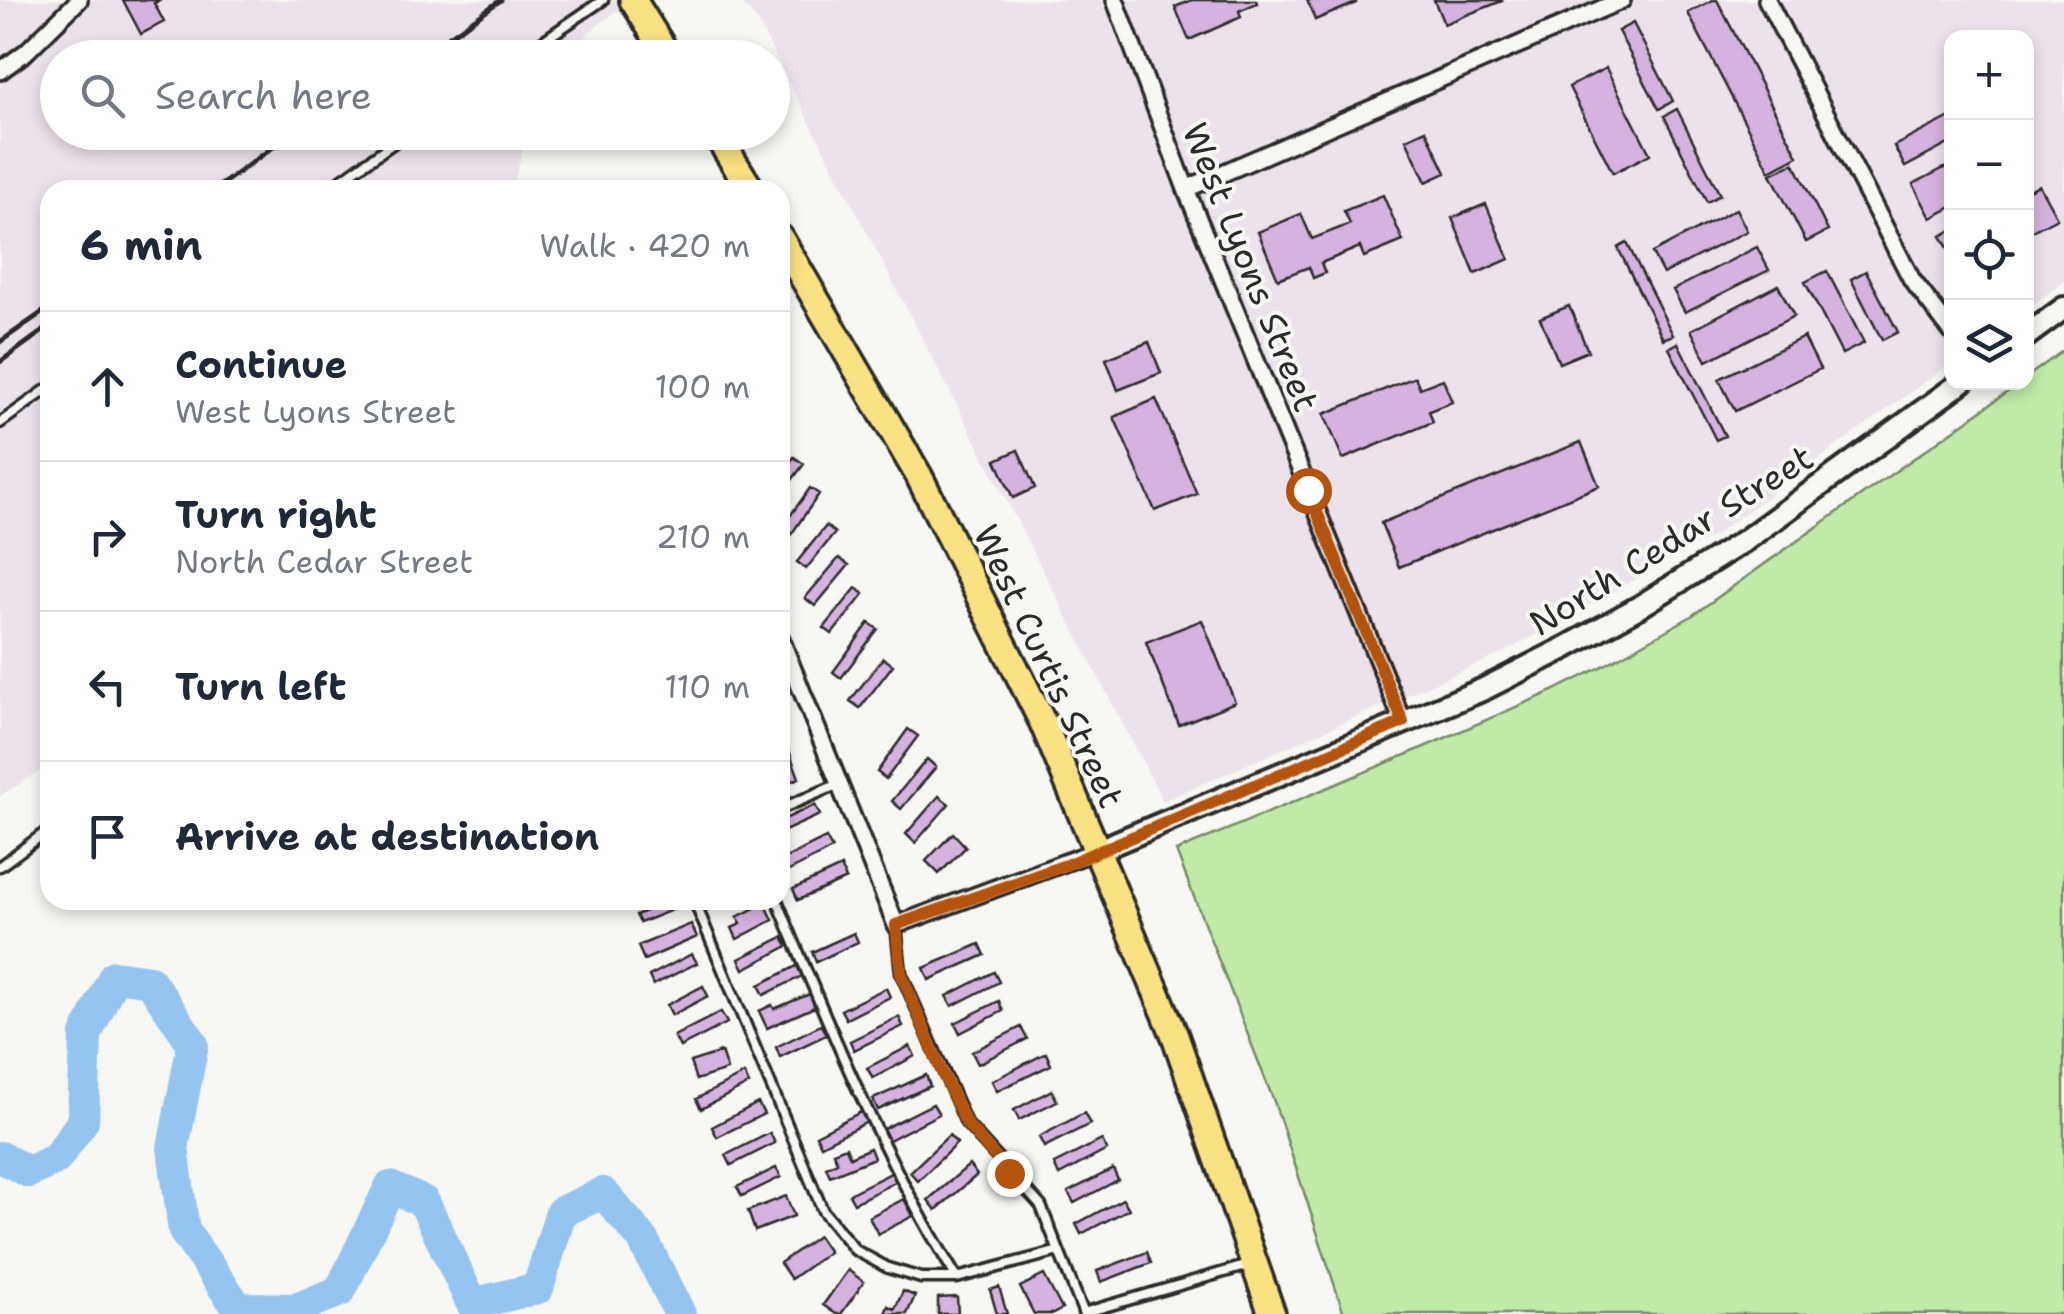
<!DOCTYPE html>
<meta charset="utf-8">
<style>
:root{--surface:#fff;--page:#f2f2f3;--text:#1f2937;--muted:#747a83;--line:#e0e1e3}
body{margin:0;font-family:"Shantell Sans",sans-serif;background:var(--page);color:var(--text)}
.controls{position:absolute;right:30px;top:30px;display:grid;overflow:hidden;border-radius:20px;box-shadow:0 5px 15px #0003}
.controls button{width:90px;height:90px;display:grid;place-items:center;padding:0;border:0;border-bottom:2px solid var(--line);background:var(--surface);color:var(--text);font:50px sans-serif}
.stop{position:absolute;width:30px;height:30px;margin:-22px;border:8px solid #b45309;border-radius:50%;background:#fff}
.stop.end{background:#b45309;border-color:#fff;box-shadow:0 2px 10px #0008}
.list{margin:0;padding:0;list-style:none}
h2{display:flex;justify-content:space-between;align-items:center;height:130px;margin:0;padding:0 40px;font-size:42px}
h2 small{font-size:32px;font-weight:400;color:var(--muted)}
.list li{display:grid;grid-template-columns:65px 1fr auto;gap:30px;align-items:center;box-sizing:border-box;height:150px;padding:0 40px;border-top:2px solid var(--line)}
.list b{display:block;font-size:38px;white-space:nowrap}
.list p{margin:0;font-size:32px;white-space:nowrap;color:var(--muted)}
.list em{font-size:32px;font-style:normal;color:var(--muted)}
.icon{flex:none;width:55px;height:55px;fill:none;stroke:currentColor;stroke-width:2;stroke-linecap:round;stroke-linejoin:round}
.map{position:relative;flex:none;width:2064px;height:1314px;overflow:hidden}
.search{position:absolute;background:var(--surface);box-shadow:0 5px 15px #0003;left:40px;top:40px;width:750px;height:110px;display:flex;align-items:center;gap:25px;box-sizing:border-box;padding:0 35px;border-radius:55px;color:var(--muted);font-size:38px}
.panel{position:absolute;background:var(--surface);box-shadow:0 5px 15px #0003;left:40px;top:180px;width:750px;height:730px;border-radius:30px}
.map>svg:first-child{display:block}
.built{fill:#ece2ec}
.green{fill:#c1eaa6;stroke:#768a68;stroke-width:2.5}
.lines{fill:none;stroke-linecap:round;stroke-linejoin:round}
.river{stroke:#94c5f0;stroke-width:32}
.building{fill:#d5b3df;stroke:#2b2b2b;stroke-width:2.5}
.service-casing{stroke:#2b2b2b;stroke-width:15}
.minor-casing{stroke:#2b2b2b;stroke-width:22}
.tertiary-casing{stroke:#2b2b2b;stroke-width:28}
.primary-casing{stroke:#2b2b2b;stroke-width:32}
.service{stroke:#f6f6f2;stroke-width:8}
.minor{stroke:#f6f6f2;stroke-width:15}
.tertiary{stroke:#f6f6f2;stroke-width:20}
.primary{stroke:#fae181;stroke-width:25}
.rail{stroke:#2b2b2b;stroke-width:5}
.route{stroke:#b45309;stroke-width:12}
.labels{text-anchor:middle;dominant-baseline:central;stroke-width:8;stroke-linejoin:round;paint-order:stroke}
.street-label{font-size:35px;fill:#2b2b2b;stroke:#f6f6f2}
</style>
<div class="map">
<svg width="2064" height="1314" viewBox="0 0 2064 1314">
<rect width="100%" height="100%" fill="#f6f6f2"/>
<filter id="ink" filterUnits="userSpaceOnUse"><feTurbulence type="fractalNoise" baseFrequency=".01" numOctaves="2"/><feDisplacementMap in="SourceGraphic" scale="20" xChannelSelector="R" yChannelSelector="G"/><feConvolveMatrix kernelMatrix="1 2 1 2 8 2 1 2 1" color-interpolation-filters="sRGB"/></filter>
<g filter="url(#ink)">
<path class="built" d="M0,0H631L590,31L571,57L58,58V132L527,133L512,190H50V765L0,796Z
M739,0H2064V282L2027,309L2026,38H1952L1951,363L1713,536L1503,653L1163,801L756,19Z"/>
<path class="green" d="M2064,350V1314H1344L1275,1104L1176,851L1415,751L1553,691L1605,665L1690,617L2020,383L2026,382L2027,377Z"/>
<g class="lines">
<path class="river" d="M0,1157L29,1172L56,1159L83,1121L86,1035L114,976L150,981L193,1044L173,1148L184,1231L238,1308L296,1309L340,1291L390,1187L424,1202L472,1304L538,1288L561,1212L603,1193L642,1238L680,1314"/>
</g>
<path class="building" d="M123,0H161L154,3L164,22L141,34Z
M1192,0H1256L1257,3L1239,11L1241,17L1189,40L1175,7Z
M1307,0H1355L1356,3L1315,20Z
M1434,0H1501L1502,1L1444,24Z
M1713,0H1717L1798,156L1770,171L1688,13Z
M1633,23L1673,101L1659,109L1618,31Z
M1606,68L1650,154L1613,173L1569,87Z
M1677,109L1720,195L1707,202L1664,116Z
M1952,116V142L1905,167L1894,146Z
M1426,130L1446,173L1426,182L1406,139Z
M1794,163L1828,231L1806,242L1771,174Z
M1952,164V207L1931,218L1913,184Z
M2039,185L2057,218L2026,234V191Z
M1383,195L1403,241L1364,257L1360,247L1321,263L1325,273L1313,278L1309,267L1278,279L1258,232L1301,214L1312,239L1350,224L1344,211Z
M1486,204L1509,259L1475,274L1452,218Z
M1736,209L1747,231L1663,274L1652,253Z
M1952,230V255L1941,236Z
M1627,243L1673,335L1663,339L1618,248Z
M1757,247L1769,270L1685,312L1673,290Z
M1827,271L1864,343L1842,354L1805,282Z
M1866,271L1898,332L1882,340L1851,279Z
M1778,285L1794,316L1707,361L1691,330Z
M1569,306L1588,351L1559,363L1540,318Z
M1804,337L1820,369L1735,411L1719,379Z
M1149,342L1161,373L1118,390L1106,359Z
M1678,343L1725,436L1716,440L1669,348Z
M1415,377L1420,388L1443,379L1452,402L1429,411L1433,422L1343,459L1324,414Z
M1156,399L1197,494L1155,511L1114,417Z
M1581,442L1599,486L1399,567L1381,523Z
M1018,450L1035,488L1013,498L996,460Z
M794,457L804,464L780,496V476Z
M810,488L819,494L788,539L780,530Z
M826,526L835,533L806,569L797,562Z
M839,558L849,565L815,606L805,598Z
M856,588L864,594L832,634L824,628Z
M1202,620L1235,702L1179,725L1146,642Z
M869,623L878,629L841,678L833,672Z
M883,658L893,665L860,708L850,701Z
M781,729L799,778L789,782L780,756Z
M908,729L918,736L886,779L877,772Z
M927,759L936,767L901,809L892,801Z
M939,796L949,804L915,843L906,834Z
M815,805L820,815L780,833V821Z
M953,833L966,847L939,874L926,861Z
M826,838L832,849L783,874L780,861Z
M841,867L846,879L798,900L793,889Z
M672,900L677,908L640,923L636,915Z
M765,903L773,920L737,939L732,928L741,924L737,917Z
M691,924L697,937L644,960L638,946Z
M854,933L858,942L816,962L812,952Z
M783,937L788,946L744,969L739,959Z
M980,944L985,955L929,980L924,968Z
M692,954L697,963L653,985L649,976Z
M797,966L802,976L764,995L759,985Z
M994,972L999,982L952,1006L947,996Z
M703,986L708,996L672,1015L667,1005Z
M886,988L890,997L846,1019L841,1010Z
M812,993L817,1006L767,1028L759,1011L772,1005L774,1009Z
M999,1001L1003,1011L960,1033L955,1023Z
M721,1012L727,1023L680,1047L674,1036Z
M899,1017L903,1026L854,1050L850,1041Z
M821,1025L826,1035L780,1057L776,1047Z
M1021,1027L1027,1039L978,1064L972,1052Z
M910,1046L915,1056L873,1078L867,1068Z
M721,1052L727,1070L696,1080L690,1062Z
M1046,1053L1051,1065L997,1091L992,1081Z
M744,1074L749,1084L701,1109L696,1099Z
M926,1075L930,1086L878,1110L873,1099Z
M1052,1090L1057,1101L1019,1120L1014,1110Z
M758,1103L764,1114L717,1137L712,1127Z
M933,1104L939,1114L889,1140L883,1129Z
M861,1112L867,1122L821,1145L816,1135Z
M1084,1113L1090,1124L1044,1147L1039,1137Z
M770,1133L775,1143L731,1165L726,1155Z
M949,1135L957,1143L918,1181L910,1172Z
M1102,1140L1107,1150L1059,1175L1054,1164Z
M846,1147L850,1157L870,1148L874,1158L830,1176L826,1167L837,1162L833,1152Z
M969,1165L977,1175L936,1210L928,1200Z
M776,1168L781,1177L742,1196L737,1187Z
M1113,1169L1118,1180L1074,1203L1068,1192Z
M897,1170L901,1179L854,1203L849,1194Z
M786,1196L794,1216L755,1231L748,1211Z
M904,1199L913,1216L878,1234L869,1217Z
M1123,1199L1129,1209L1081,1234L1076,1224Z
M818,1236L829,1252L791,1279L780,1263Z
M1147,1252L1151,1263L1101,1282L1097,1271Z
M848,1270L864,1282L841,1314H836L823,1305Z
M1044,1275L1062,1309L1053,1314H1034L1020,1287Z
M999,1287L1007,1314H997L990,1290Z
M903,1291L915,1296L907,1314H885L888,1306L895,1309Z
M957,1297L958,1314H938V1298Z"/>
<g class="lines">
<g class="service-casing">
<path id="service" d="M518,58L603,0
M327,190L409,132
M0,423L50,387
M780,809L839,784
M0,866L50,829
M694,900L823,1211L855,1250L888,1268L921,1278H957L1059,1251
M777,900C830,1029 883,1158 957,1278
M896,925L901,973L966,1123L1041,1206L1084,1314
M1083,1313L1252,1264"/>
</g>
<g class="minor-casing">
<path id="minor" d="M1115,0L1186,189L1403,722
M1767,0L1912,280L1952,332
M0,71L26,52L79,0
M1186,189L1622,0
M780,637L896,925L1096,851"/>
</g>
<g class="tertiary-casing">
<path id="tertiary" d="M2026,336L2064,308
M1096,851L1484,689L1567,647L1639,607L1747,539L1962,382"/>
</g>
<g class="primary-casing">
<path id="primary" d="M633,0L669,58
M715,132L751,190
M780,238L919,476L1043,723L1175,1036L1272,1314"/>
</g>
<use href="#service" class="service"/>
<use href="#minor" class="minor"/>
<use href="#tertiary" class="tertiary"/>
<use href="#primary" class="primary"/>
<path class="rail" d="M418,58L501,0
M214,190L294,132
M0,342L50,307
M0,362L50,326"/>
</g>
</g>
<g class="lines" filter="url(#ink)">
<path class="route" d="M1009,1173L966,1123L941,1070L901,973L896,925L1066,865L1403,722L1308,490"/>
</g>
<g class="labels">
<g class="street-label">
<text transform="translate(1251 267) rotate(68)">West Lyons Street</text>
<text transform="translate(1671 540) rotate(-32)">North Cedar Street</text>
<text transform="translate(1049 666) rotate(65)">West Curtis Street</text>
</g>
</g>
</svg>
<div class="controls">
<button>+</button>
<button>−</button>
<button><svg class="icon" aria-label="locate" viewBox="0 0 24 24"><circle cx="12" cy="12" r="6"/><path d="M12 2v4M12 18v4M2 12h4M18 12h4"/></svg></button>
<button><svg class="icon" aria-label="layers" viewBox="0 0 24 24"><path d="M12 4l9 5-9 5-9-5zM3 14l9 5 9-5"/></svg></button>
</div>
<div class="stop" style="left:1308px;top:490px"></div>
<div class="stop end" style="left:1009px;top:1173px"></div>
<div class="search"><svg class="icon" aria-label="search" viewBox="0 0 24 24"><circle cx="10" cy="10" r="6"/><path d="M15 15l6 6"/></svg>Search here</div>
<section class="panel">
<h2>6 min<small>Walk · 420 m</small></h2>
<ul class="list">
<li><svg class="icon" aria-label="ahead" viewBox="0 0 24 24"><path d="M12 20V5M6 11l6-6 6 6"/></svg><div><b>Continue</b><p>West Lyons Street</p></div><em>100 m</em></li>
<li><svg class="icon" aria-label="right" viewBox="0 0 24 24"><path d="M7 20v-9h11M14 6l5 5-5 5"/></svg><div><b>Turn right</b><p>North Cedar Street</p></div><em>210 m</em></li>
<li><svg class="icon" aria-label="left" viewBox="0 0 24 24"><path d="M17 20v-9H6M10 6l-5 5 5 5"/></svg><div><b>Turn left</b></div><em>110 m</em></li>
<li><svg class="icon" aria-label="arrive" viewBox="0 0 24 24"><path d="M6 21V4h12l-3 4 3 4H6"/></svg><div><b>Arrive at destination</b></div></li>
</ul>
</section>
</div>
